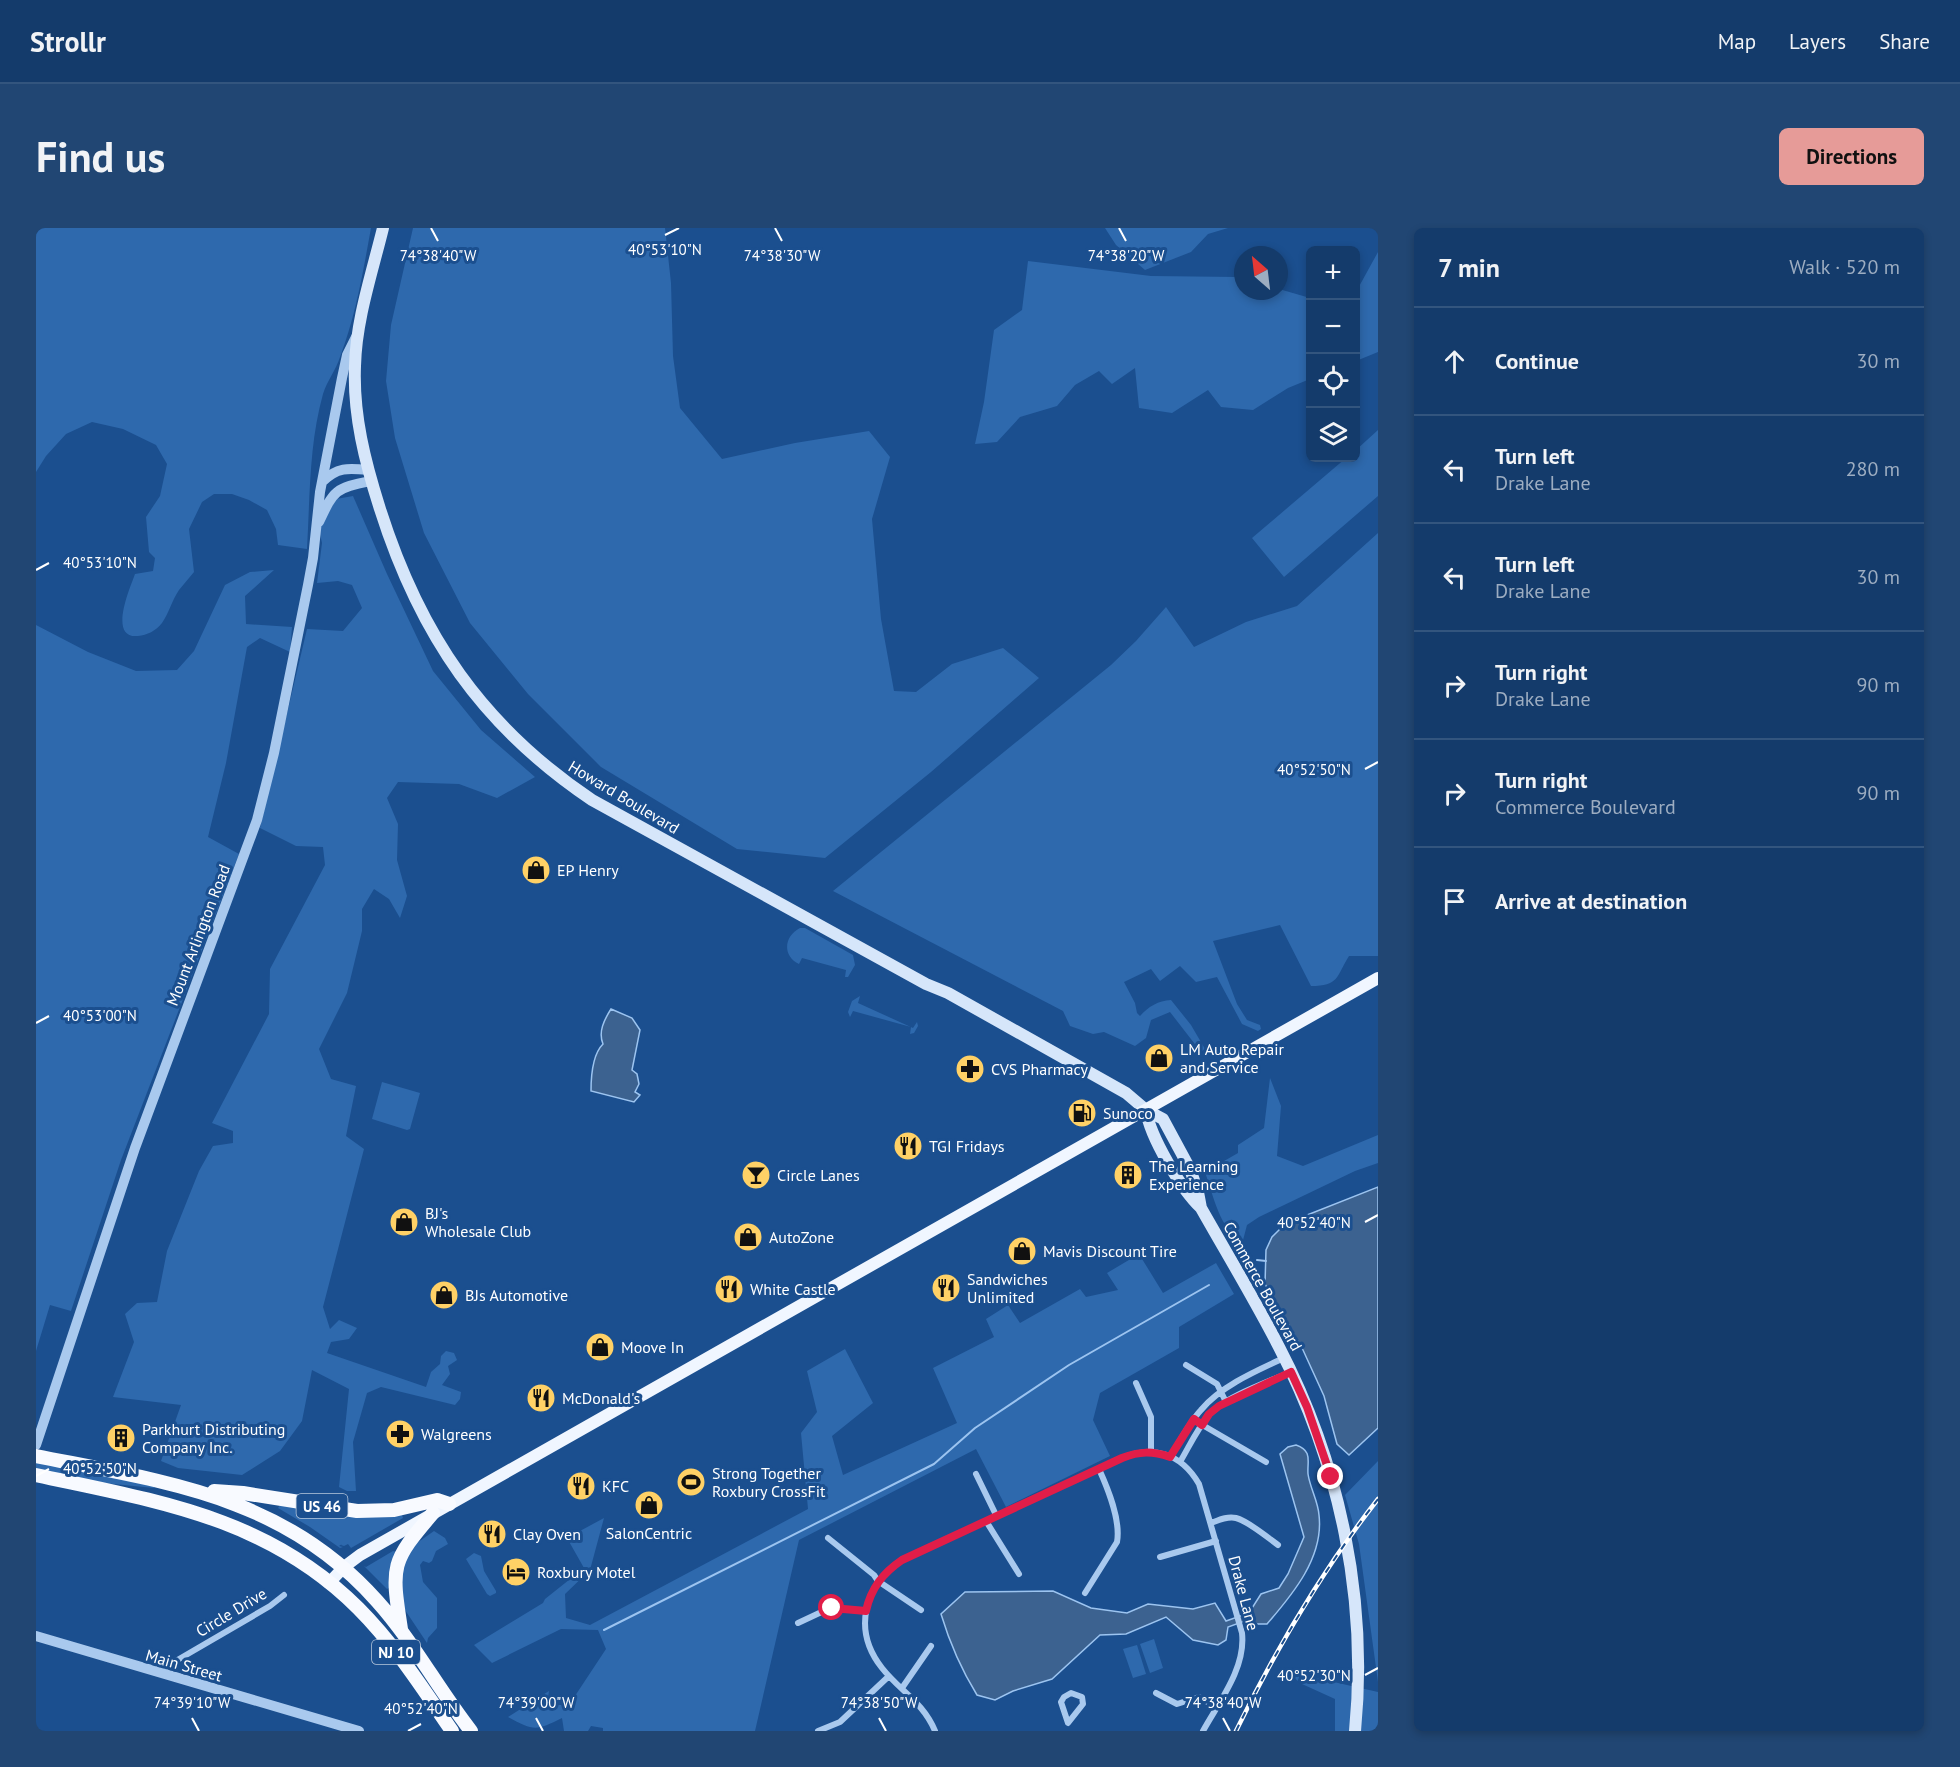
<!DOCTYPE html>
<meta charset="utf-8">
<style>
:root{--surface:#143b6b;--page:#214673;--text:#f1f3f6;--muted:#9dadc1;--line:#33557e;--accent:#e69b98}
body{margin:0;font-family:"PT Sans",sans-serif;background:var(--page);color:var(--text)}
.controls{position:absolute;right:18px;top:18px;display:grid;overflow:hidden;border-radius:9px;box-shadow:0 3px 9px #0003}
.controls button{width:54px;height:54px;display:grid;place-items:center;padding:0;border:0;border-bottom:2px solid var(--line);background:var(--surface);color:var(--text);font:30px sans-serif}
.compass{position:absolute;left:1198px;top:18px;width:54px;height:54px;border-radius:50%;background:var(--surface);box-shadow:0 3px 9px #0003;rotate:332deg}
.stop{position:absolute;width:18px;height:18px;margin:-14px;border:4px solid #e11d48;border-radius:50%;background:#fff}
.stop.end{background:#e11d48;border-color:#fff;box-shadow:0 2px 6px #0008}
.list{margin:0;padding:0;list-style:none}
h2{display:flex;justify-content:space-between;align-items:center;height:78px;margin:0;padding:0 24px;font-size:26px}
h2 small{font-size:20px;font-weight:400;color:var(--muted)}
.list li{display:grid;grid-template-columns:39px 1fr auto;gap:18px;align-items:center;box-sizing:border-box;height:108px;padding:0 24px;border-top:2px solid var(--line)}
.list b{display:block;font-size:22px;white-space:nowrap}
.list p{margin:0;font-size:20px;white-space:nowrap;color:var(--muted)}
.list em{font-size:20px;font-style:normal;color:var(--muted)}
.icon{flex:none;width:33px;height:33px;fill:none;stroke:currentColor;stroke-width:2;stroke-linecap:round;stroke-linejoin:round}
.map{position:relative;flex:none;width:1342px;height:1503px;overflow:hidden;border-radius:9px}
header{display:flex;align-items:center;gap:36px;box-sizing:border-box;height:84px;padding:0 30px;background:var(--surface);border-bottom:2px solid var(--line)}
header strong{font-size:28px}
nav{display:flex;gap:33px;margin-inline-start:auto;font-size:21px}
.intro{display:flex;align-items:center;justify-content:space-between;box-sizing:border-box;height:144px;padding:0 36px}
h1{margin:0;font-size:42px}
.button{padding:15px 27px;border-radius:9px;background:var(--accent);color:#111;font-size:21px;font-weight:700}
main{display:flex;gap:36px;padding:0 36px}
aside{flex:1;background:var(--surface);border-radius:9px;box-shadow:0 3px 9px #0003}
.map>svg:first-child{display:block}
.green{fill:#2e69ad}
.water{fill:#3c6290;stroke:#9cc4f0;stroke-width:1.5}
.lines{fill:none;stroke-linecap:round;stroke-linejoin:round}
.stream{stroke:#9cc4f0;stroke-width:2}
.minor{stroke:#a9c9ee;stroke-width:6}
.tertiary{stroke:#a9c9ee;stroke-width:10}
.secondary{stroke:#d6e6fa;stroke-width:12}
.primary{stroke:#f0f6ff;stroke-width:12}
.trunk{stroke:#f8faff;stroke-width:14}
.rail-casing{stroke:#fff;stroke-width:4.5}
.rail{stroke:#1b4f8f;stroke-width:2;stroke-dasharray:7;stroke-linecap:butt}
.route{stroke:#e11d48;stroke-width:8}
.ticks{fill:none;stroke:#fff;stroke-width:2}
.labels{text-anchor:middle;dominant-baseline:central;stroke-width:6;stroke-linejoin:round;paint-order:stroke}
.shield{fill:#1b4f8f;stroke:#bbcadd;stroke-width:1.5}
.shield-label{font-size:15px;font-weight:bold;fill:#fff}
.street-label{font-size:16px;fill:#fff;stroke:#1b4f8f}
.poi-label{font-size:16px;fill:#fff;stroke:#1b4f8f;text-anchor:start}
.ticks-label{font-size:15px;text-anchor:middle;fill:#fff;stroke:#1b4f8f;stroke-width:6;stroke-linejoin:round;paint-order:stroke}
</style>
<header>
<strong>Strollr</strong>
<nav><a>Map</a><a>Layers</a><a>Share</a></nav>
</header>
<div class="intro"><h1>Find us</h1><a class="button">Directions</a></div>
<main>
<div class="map">
<svg width="1342" height="1503" viewBox="0 0 1342 1503">
<rect width="100%" height="100%" fill="#1b4f8f"/>
<path class="green" d="M0,0H335C327,44 320,87 304,129C300,142 291,153 287,166C273,216 274,269 271,321L242,317L240,301L231,282L213,272L196,266H178L166,274L153,301L158,344C153,350 148,356 143,362C136,372 133,385 126,395C120,403 111,407 102,408C71,411 95,358 99,346L117,343L119,330L113,324L110,289L124,268L131,236L120,217L87,201L56,194L30,206L10,228L0,244Z
M377,0H629L635,55L637,128L644,180L686,231L759,215L833,203L854,229L836,291L845,391L858,463L880,464L916,436L967,420L1003,450L895,544L789,630L701,621L565,539L492,466L434,395L388,305L359,210L350,153L355,97Z
M1069,0H1192L1172,6L1155,24L1109,42L1080,17Z
M1342,24V124L1320,133V64Z
M992,33L1115,48L1201,49L1207,50V63H1243V61L1274,70V151L1252,160L1217,182L1185,179L1172,162L1136,185L1103,180L1099,140L1076,156L1063,143L1039,157L1021,178L984,189L961,214L939,216L948,174L958,102L986,82Z
M1342,202V268L1248,349L1216,310L1310,230H1320V222Z
M317,268L351,346L397,443L445,502L499,549L461,570L423,556L362,554L351,570L362,596L361,632L371,668L364,690L353,671L338,661L326,681V703L311,765L283,821L295,851L320,858L310,908L328,921L287,1079L294,1101L303,1092L321,1100L313,1111L295,1114L291,1125L390,1159L395,1144L404,1136L405,1128L410,1123L418,1125L421,1132L412,1138L414,1146L406,1157L425,1164L424,1171L419,1177L345,1159L331,1165L317,1214L320,1263H311L303,1259L313,1161L276,1142L266,1193L244,1223L206,1247L142,1240L125,1233L145,1177L77,1169L98,1114L89,1086L101,1075L121,1074L131,1023L163,943L177,918L197,915V903L176,895L233,786L234,741L289,637L287,619L260,618L224,600L271,401L307,403L326,380L316,357L302,353L281,355L286,315L283,302L300,271Z
M1342,305V728H1313C1300,749 1303,758 1275,758L1244,697L1177,713L1201,776L1211,792L1224,797L1225,801L1222,803L1206,796L1181,749L1160,754L1144,738L1124,753L1115,741L1088,754L1099,775L1101,785L1104,788C1113,778 1122,773 1135,772L1155,797L1169,821L1165,824L1134,784L1115,792L1110,810L1099,818L1068,804L1057,806L1034,798L1027,783L797,663L1075,437L1100,413L1130,379L1158,419L1210,394L1261,378Z
M238,342L209,368L210,396L256,399L254,424L224,410L211,419L190,535L172,609L203,626L85,932L35,1083L14,1077L0,1123V397L52,424L100,443L141,442L158,423L189,357L214,344Z
M764,700H769L817,727L819,737L812,749H809L810,742L766,730L763,736C746,728 748,708 764,700Z
M824,768L822,775L877,800L881,794L882,798L878,805L874,806L875,799L817,783L814,789L812,784L816,773Z
M1234,850L1245,878L1241,928L1267,938L1342,907V935L1319,943L1223,989L1211,997L1206,1016C1183,998 1178,970 1169,944L1202,925V917L1228,900Z
M346,854L384,865L374,901L371,902L336,891Z
M1103,1026L1127,1065L1180,1035L1198,1066L1143,1099V1120L1064,1165L1057,1192L1074,1228L970,1279L940,1221L763,1312L719,1503H567V1500L555,1498L552,1503H528L526,1490C500,1503 498,1503 472,1489L513,1463L511,1477H533L570,1421L562,1402L525,1401L456,1435L438,1417L507,1375L509,1371L548,1340L531,1310L568,1290L554,1342L529,1366L530,1390L554,1397L772,1281L765,1205L781,1184L771,1143L809,1121L837,1175L796,1208L807,1247L921,1195L897,1140L958,1109L950,1091L972,1077L984,1095L1044,1061L1050,1069L1082,1062L1071,1045Z
M1342,1233V1454L1323,1316L1309,1267Z
M0,1234L118,1258V1260L67,1255L0,1241Z
M244,1277L333,1289L366,1287L367,1290L315,1320L312,1316L308,1318L305,1317L306,1316L303,1318L307,1319L304,1320L274,1299L242,1280Z
M398,1303L409,1310L412,1316L400,1323L396,1333L393,1335L387,1333L384,1337L387,1354L401,1370V1400L392,1410L391,1415L369,1382L365,1369V1337L378,1317Z
M357,1323L360,1324L354,1349L353,1360L351,1361L328,1338L330,1339Z
M438,1325L445,1328L448,1343L460,1363V1365L454,1368L451,1366L430,1331Z
M1118,1411L1127,1440L1114,1445L1104,1416Z
M1101,1417L1110,1446L1097,1450L1087,1421Z
M1249,1443L1342,1464V1503H1299V1471L1266,1456Z"/>
<path class="water" d="M575,781L596,790L604,802L596,842L601,846L603,856L599,864L604,867L598,874L555,863C555,849 557,826 567,816C562,804 568,792 575,781Z
M1342,959V1200L1313,1227L1301,1216L1288,1168L1267,1122L1229,1056L1230,1022L1236,1009L1244,1001L1256,993Z
M1260,1217C1277,1223 1271,1233 1272,1246C1274,1260 1282,1273 1283,1287C1288,1329 1257,1366 1231,1396H1221L1214,1391L1192,1399L1190,1412L1182,1417L1157,1412L1130,1389L1090,1406L1064,1407L1016,1451L977,1463L959,1472L941,1467C925,1441 914,1416 905,1386L929,1364L1017,1363L1055,1380L1091,1385L1112,1376L1157,1381L1179,1375L1190,1393L1213,1385L1225,1366L1243,1360L1252,1346L1268,1309L1244,1226L1252,1219Z"/>
<g class="lines">
<path class="stream" d="M1221,1032L1230,1033
M568,1402L898,1236L939,1200L1033,1137L1173,1057"/>
<path class="minor" d="M1150,1137L1181,1156L1190,1174
M1100,1155L1115,1189V1223
M1163,1195L1230,1234
M1134,1229C1144,1213 1153,1195 1165,1182C1185,1158 1220,1143 1248,1130
M1144,1234C1153,1219 1161,1201 1173,1187C1186,1170 1234,1153 1255,1144
M940,1246L960,1287
M950,1293L983,1346
M1175,1295C1183,1292 1191,1288 1200,1290C1212,1293 1231,1309 1242,1317
M792,1310L838,1347L842,1353L885,1382
M1124,1329L1180,1313
M1049,1365L1081,1314C1085,1292 1072,1261 1063,1241
M762,1395L794,1380L830,1383
M127,1446L131,1439L138,1434L234,1378L248,1367
M866,1460L895,1418
M1035,1465L1046,1469L1047,1476L1032,1495L1025,1474L1028,1469Z
M1120,1465L1141,1476L1163,1469L1180,1479
M782,1503L804,1494L853,1448
M899,1503C887,1474 864,1463 846,1440C816,1402 828,1357 866,1332L1086,1230C1117,1217 1145,1225 1163,1256L1206,1405C1210,1440 1183,1474 1167,1503"/>
<path class="tertiary" d="M286,254C301,239 312,240 332,242
M283,294C298,262 299,260 335,253
M0,1217L99,920L221,592L238,525L272,357L277,330L284,264L306,150L311,127L320,109
M0,1408L323,1503"/>
<path class="secondary" d="M347,0C336,45 320,92 319,138C317,187 329,234 344,281C384,407 446,498 556,572L890,756L912,765L1090,865L1110,882L1127,891L1154,941L1162,964L1165,980
M1110,882C1114,909 1145,961 1165,980C1191,1026 1219,1072 1243,1119C1304,1236 1332,1372 1319,1503"/>
<path class="primary" d="M293,1355L308,1339L324,1327L1342,750"/>
<path class="trunk" d="M0,1228C130,1254 248,1268 341,1373C377,1413 402,1461 435,1503
M0,1247C120,1273 231,1289 322,1380C359,1417 387,1461 416,1503
M178,1263L207,1265L321,1283L358,1282L401,1272L413,1276
M365,1401C355,1337 355,1334 397,1285"/>
<g class="rail-casing">
<path id="rail" d="M1200,1503C1238,1425 1288,1340 1342,1271"/>
</g>
<use href="#rail" class="rail"/>
</g>
<g class="lines">
<path class="route" d="M796,1380L830,1383C835,1360 847,1345 866,1332L1086,1230C1104,1223 1116,1223 1134,1229L1158,1191L1166,1197L1173,1186L1183,1178L1255,1144L1271,1179L1295,1249"/>
</g>
<path class="ticks" d="M395,0L402,13M739,0L746,13M1083,0L1090,13M629,7L643,0M0,342L13,335M1329,541L1342,534M0,795L13,788M1329,994L1342,987M0,1248L13,1241M1329,1447L1342,1440M156,1490L163,1503M500,1490L507,1503M843,1490L850,1503M1187,1490L1194,1503M372,1503L385,1496"/>
<defs>
<g id="shop-disc" transform="scale(1.5)"><circle r="9.5" fill="#ffd166" stroke="#1b4f8f"/><path d="M-5-2.5h2.3a2.7 3.5 0 0 1 5.4 0H5L5.5 6h-11ZM-1.5-2.5h3a1.5 2.3 0 0 0-3 0Z" fill="#111"/></g>
<g id="pharmacy-disc" transform="scale(1.5)"><circle r="9.5" fill="#ffd166" stroke="#1b4f8f"/><path d="M-2-6h4v4h4v4h-4v4h-4v-4h-4v-4h4Z" fill="#111"/></g>
<g id="fuel-disc" transform="scale(1.5)"><circle r="9.5" fill="#ffd166" stroke="#1b4f8f"/><path d="M-5.5-6h7V0h2V4h1.3V-2.5L3-4.5l.8-.8L6-3V5H2.5V1h-1V6h-7ZM-4.2-4.7v3.2H.2V-4.7Z" fill="#111"/></g>
<g id="restaurant-disc" transform="scale(1.5)"><circle r="9.5" fill="#ffd166" stroke="#1b4f8f"/><path d="M-5-6h1v4h1v-4h1v4h1v-4h1v5L-1.5 .5V6h-2V.5L-5-1ZM5-6V6H3V1.5H1.5Q1.5-4 5-6Z" fill="#111"/></g>
<g id="bar-disc" transform="scale(1.5)"><circle r="9.5" fill="#ffd166" stroke="#1b4f8f"/><path d="M-6-5H6L.8 .8V4.5H3.5V6h-7V4.5H-.8V.8Z" fill="#111"/></g>
<g id="building-disc" transform="scale(1.5)"><circle r="9.5" fill="#ffd166" stroke="#1b4f8f"/><path d="M-4-6H4V6H1V3H-1V6H-4ZM-2.5-4.3h1.7v1.8h-1.7ZM.8-4.3h1.7v1.8H.8ZM-2.5-1h1.7V.8h-1.7ZM.8-1h1.7V.8H.8Z" fill="#111"/></g>
<g id="stadium-disc" transform="scale(1.5)"><circle r="9.5" fill="#ffd166" stroke="#1b4f8f"/><path d="M0-5a6.5 5 0 1 0 0 10a6.5 5 0 1 0 0-10ZM-3.5-1.8h7v3.6h-7Z" fill="#111"/></g>
<g id="hotel-disc" transform="scale(1.5)"><circle r="9.5" fill="#ffd166" stroke="#1b4f8f"/><path d="M-6-4.5h1.5V1H6V5H4.5V3h-9V5H-6ZM-4 0a1.8 1.8 0 1 1 3.6 0ZM.5 0V-2.5h3Q6-2.5 6 0Z" fill="#111"/></g>
</defs>
<g fill-rule="evenodd">
<use href="#shop-disc" x="500" y="642"/>
<use href="#shop-disc" x="1123" y="830"/>
<use href="#pharmacy-disc" x="934" y="841"/>
<use href="#fuel-disc" x="1046" y="885"/>
<use href="#restaurant-disc" x="872" y="918"/>
<use href="#bar-disc" x="720" y="947"/>
<use href="#building-disc" x="1092" y="947"/>
<use href="#shop-disc" x="368" y="994"/>
<use href="#shop-disc" x="712" y="1009"/>
<use href="#shop-disc" x="986" y="1023"/>
<use href="#restaurant-disc" x="910" y="1060"/>
<use href="#restaurant-disc" x="693" y="1061"/>
<use href="#shop-disc" x="408" y="1067"/>
<use href="#shop-disc" x="564" y="1119"/>
<use href="#restaurant-disc" x="505" y="1170"/>
<use href="#pharmacy-disc" x="364" y="1206"/>
<use href="#building-disc" x="85" y="1210"/>
<use href="#stadium-disc" x="655" y="1254"/>
<use href="#restaurant-disc" x="545" y="1258"/>
<use href="#shop-disc" x="613" y="1277"/>
<use href="#restaurant-disc" x="456" y="1306"/>
<use href="#hotel-disc" x="480" y="1344"/>
</g>
<g class="labels">
<g class="shield">
<rect x="260.5" y="1266" width="51" height="24" rx="4.5"/>
<rect x="336" y="1412" width="48" height="24" rx="4.5"/>
</g>
<g class="shield-label">
<text x="286" y="1278">US 46</text>
<text x="360" y="1424">NJ 10</text>
</g>
<g class="street-label">
<text transform="translate(588 569) rotate(31)">Howard Boulevard</text>
<text transform="translate(162 707) rotate(-69)">Mount Arlington Road</text>
<text transform="translate(1227 1058) rotate(61)">Commerce Boulevard</text>
<text transform="translate(1208 1365) rotate(75)">Drake Lane</text>
<text transform="translate(195 1384) rotate(-31)">Circle Drive</text>
<text transform="translate(148 1437) rotate(16)">Main Street</text>
</g>
<g class="poi-label">
<text x="521" y="642">EP Henry</text>
<text x="1144" y="821">LM Auto Repair<tspan x="1144" dy="18">and Service</tspan></text>
<text x="955" y="841">CVS Pharmacy</text>
<text x="1067" y="885">Sunoco</text>
<text x="893" y="918">TGI Fridays</text>
<text x="1113" y="938">The Learning<tspan x="1113" dy="18">Experience</tspan></text>
<text x="741" y="947">Circle Lanes</text>
<text x="389" y="985">BJ's<tspan x="389" dy="18">Wholesale Club</tspan></text>
<text x="733" y="1009">AutoZone</text>
<text x="1007" y="1023">Mavis Discount Tire</text>
<text x="931" y="1051">Sandwiches<tspan x="931" dy="18">Unlimited</tspan></text>
<text x="714" y="1061">White Castle</text>
<text x="429" y="1067">BJs Automotive</text>
<text x="585" y="1119">Moove In</text>
<text x="526" y="1170">McDonald's</text>
<text x="106" y="1201">Parkhurt Distributing<tspan x="106" dy="18">Company Inc.</tspan></text>
<text x="385" y="1206">Walgreens</text>
<text x="676" y="1245">Strong Together<tspan x="676" dy="18">Roxbury CrossFit</tspan></text>
<text x="566" y="1258">KFC</text>
<text x="613" y="1305" text-anchor="middle">SalonCentric</text>
<text x="477" y="1306">Clay Oven</text>
<text x="501" y="1344">Roxbury Motel</text>
</g>
</g>
<g class="ticks-label">
<text x="629" y="27">40°53'10"N</text>
<text x="402" y="33">74°38'40"W</text>
<text x="746" y="33">74°38'30"W</text>
<text x="1090" y="33">74°38'20"W</text>
<text x="64" y="340">40°53'10"N</text>
<text x="1278" y="547">40°52'50"N</text>
<text x="64" y="793">40°53'00"N</text>
<text x="1278" y="1000">40°52'40"N</text>
<text x="64" y="1246">40°52'50"N</text>
<text x="1278" y="1453">40°52'30"N</text>
<text x="156" y="1480">74°39'10"W</text>
<text x="500" y="1480">74°39'00"W</text>
<text x="843" y="1480">74°38'50"W</text>
<text x="1187" y="1480">74°38'40"W</text>
<text x="385" y="1486">40°52'40"N</text>
</g>
</svg>
<div class="controls">
<button>+</button>
<button>−</button>
<button><svg class="icon" aria-label="locate" viewBox="0 0 24 24"><circle cx="12" cy="12" r="6"/><path d="M12 2v4M12 18v4M2 12h4M18 12h4"/></svg></button>
<button><svg class="icon" aria-label="layers" viewBox="0 0 24 24"><path d="M12 4l9 5-9 5-9-5zM3 14l9 5 9-5"/></svg></button>
</div>
<svg class="compass" viewBox="-18 -18 36 36"><path d="M0-13l5 13h-10z" fill="#e53935"/><path d="M0 13l5-13h-10z" fill="#9dadc1"/></svg>
<div class="stop" style="left:796px;top:1380px"></div>
<div class="stop end" style="left:1295px;top:1249px"></div>
</div>
<aside>
<h2>7 min<small>Walk · 520 m</small></h2>
<ul class="list">
<li><svg class="icon" aria-label="ahead" viewBox="0 0 24 24"><path d="M12 20V5M6 11l6-6 6 6"/></svg><div><b>Continue</b></div><em>30 m</em></li>
<li><svg class="icon" aria-label="left" viewBox="0 0 24 24"><path d="M17 20v-9H6M10 6l-5 5 5 5"/></svg><div><b>Turn left</b><p>Drake Lane</p></div><em>280 m</em></li>
<li><svg class="icon" aria-label="left" viewBox="0 0 24 24"><path d="M17 20v-9H6M10 6l-5 5 5 5"/></svg><div><b>Turn left</b><p>Drake Lane</p></div><em>30 m</em></li>
<li><svg class="icon" aria-label="right" viewBox="0 0 24 24"><path d="M7 20v-9h11M14 6l5 5-5 5"/></svg><div><b>Turn right</b><p>Drake Lane</p></div><em>90 m</em></li>
<li><svg class="icon" aria-label="right" viewBox="0 0 24 24"><path d="M7 20v-9h11M14 6l5 5-5 5"/></svg><div><b>Turn right</b><p>Commerce Boulevard</p></div><em>90 m</em></li>
<li><svg class="icon" aria-label="arrive" viewBox="0 0 24 24"><path d="M6 21V4h12l-3 4 3 4H6"/></svg><div><b>Arrive at destination</b></div></li>
</ul>
</aside>
</main>
